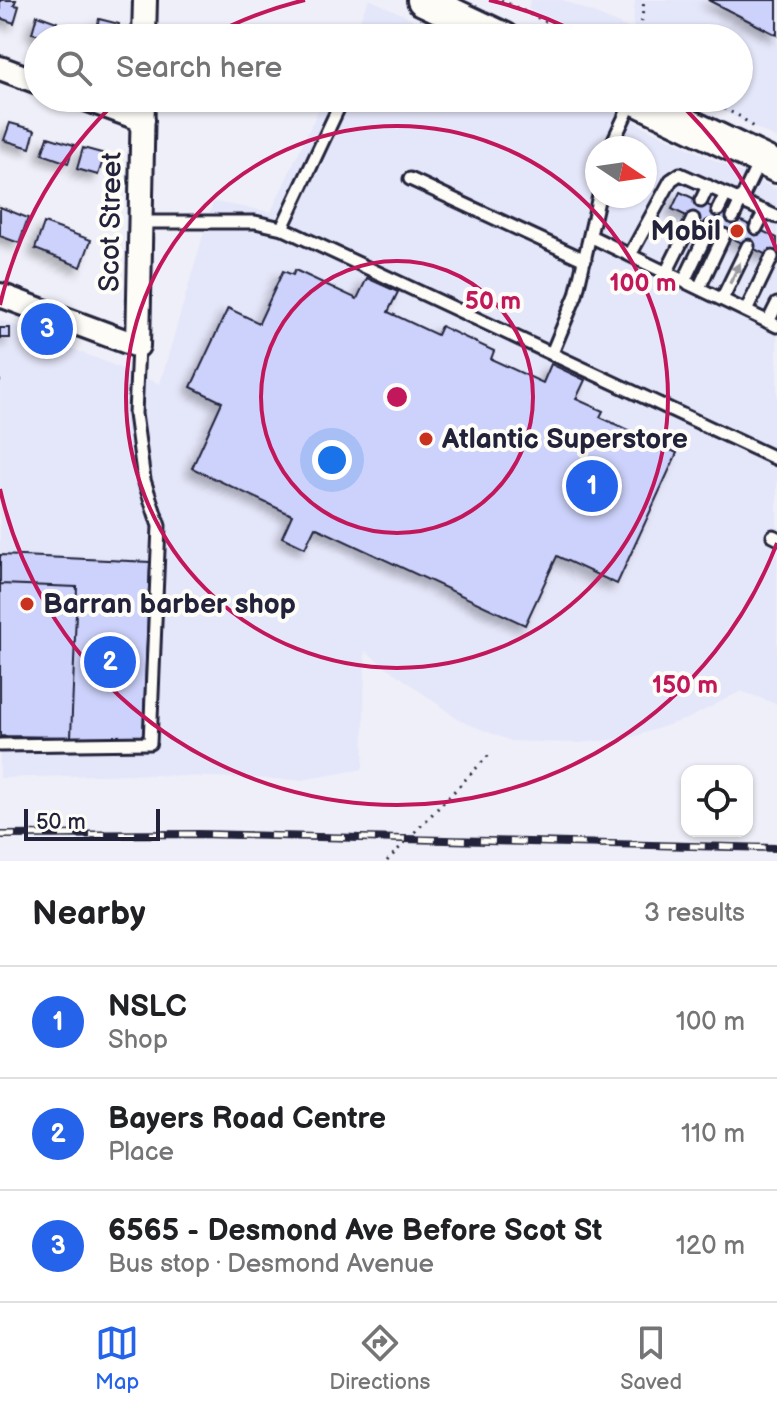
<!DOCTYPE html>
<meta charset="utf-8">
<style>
:root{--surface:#fff;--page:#f2f2f2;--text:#202124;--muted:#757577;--line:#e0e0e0;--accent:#2563eb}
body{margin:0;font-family:"Balsamiq Sans",sans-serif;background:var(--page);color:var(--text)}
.controls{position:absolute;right:24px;bottom:24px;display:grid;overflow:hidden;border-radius:16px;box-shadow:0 2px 6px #0004}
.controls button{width:72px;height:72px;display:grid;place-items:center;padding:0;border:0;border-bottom:2px solid var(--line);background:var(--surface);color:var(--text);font:40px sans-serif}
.compass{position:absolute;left:585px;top:136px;width:72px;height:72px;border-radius:50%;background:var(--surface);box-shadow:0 2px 6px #0004;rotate:103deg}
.scale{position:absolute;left:24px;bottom:20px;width:136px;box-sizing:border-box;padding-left:8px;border:4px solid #22223b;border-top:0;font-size:22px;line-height:28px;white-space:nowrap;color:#22223b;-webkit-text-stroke:6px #fdfcf7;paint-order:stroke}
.you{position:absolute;left:332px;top:460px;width:28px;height:28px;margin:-20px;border:6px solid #fff;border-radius:50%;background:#1a73e8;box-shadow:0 0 0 12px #1a73e833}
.badge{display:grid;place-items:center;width:52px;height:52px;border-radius:50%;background:var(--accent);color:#fff;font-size:26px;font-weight:700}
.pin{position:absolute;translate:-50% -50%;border:4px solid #fff;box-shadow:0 2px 8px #0006}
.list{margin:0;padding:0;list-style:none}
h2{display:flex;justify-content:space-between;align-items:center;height:104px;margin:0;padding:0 32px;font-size:34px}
h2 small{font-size:26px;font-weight:400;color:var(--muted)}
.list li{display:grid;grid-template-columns:52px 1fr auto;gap:24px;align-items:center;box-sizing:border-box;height:112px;padding:0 32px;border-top:2px solid var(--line)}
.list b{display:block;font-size:30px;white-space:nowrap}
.list p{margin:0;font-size:26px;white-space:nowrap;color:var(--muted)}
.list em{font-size:26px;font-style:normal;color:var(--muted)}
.icon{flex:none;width:44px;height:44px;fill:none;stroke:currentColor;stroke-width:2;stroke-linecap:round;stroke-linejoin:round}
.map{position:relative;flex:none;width:777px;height:861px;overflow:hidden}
.search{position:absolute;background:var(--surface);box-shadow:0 2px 6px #0004;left:24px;right:24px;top:24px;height:88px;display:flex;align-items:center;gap:20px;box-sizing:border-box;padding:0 28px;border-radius:44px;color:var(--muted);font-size:30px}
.sheet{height:440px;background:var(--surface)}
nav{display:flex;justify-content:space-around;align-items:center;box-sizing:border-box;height:112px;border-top:2px solid var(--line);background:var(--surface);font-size:22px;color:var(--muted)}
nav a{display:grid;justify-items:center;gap:4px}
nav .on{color:var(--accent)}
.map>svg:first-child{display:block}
.built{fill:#e4e6f9;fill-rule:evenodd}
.building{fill:#ccd2fb;stroke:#22223b;stroke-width:2;filter:url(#shadow)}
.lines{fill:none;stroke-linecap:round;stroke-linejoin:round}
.lane-casing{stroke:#22223b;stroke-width:17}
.street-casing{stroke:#22223b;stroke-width:28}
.secondary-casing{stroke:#22223b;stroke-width:36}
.path{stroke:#22223b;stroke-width:3;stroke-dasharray:2 6;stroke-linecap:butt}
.lane{stroke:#fdfcf7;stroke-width:11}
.street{stroke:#fdfcf7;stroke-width:22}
.secondary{stroke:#fdfcf7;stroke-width:30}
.rail-casing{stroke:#22223b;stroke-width:8}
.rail{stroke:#fdfcf7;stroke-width:5;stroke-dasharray:15;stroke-linecap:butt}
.oneway{fill:#9a9aa2}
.ring{fill:none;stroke:#c2185b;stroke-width:4}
.poi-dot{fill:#c8321e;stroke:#fdfcf7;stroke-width:3}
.labels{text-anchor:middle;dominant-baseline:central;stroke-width:8;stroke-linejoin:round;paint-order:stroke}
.street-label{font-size:28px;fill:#22223b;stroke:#fdfcf7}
.poi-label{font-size:28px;font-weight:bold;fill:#22223b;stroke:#fdfcf7;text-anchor:start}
.centre{fill:#c2185b;stroke:#fdfcf7;stroke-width:4}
.ring-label{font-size:24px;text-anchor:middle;font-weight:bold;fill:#c2185b;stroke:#fdfcf7;stroke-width:8;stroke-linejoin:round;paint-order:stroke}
</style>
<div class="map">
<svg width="777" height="861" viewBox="0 0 777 861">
<defs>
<filter id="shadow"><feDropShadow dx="-6" dy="6" stdDeviation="4" flood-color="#0004"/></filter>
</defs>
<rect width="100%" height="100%" fill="#eeeff8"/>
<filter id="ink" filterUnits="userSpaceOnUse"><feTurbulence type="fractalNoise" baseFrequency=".0125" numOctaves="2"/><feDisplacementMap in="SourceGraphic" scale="16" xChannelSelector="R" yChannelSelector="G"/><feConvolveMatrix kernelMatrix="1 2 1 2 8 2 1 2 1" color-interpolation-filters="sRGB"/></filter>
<g filter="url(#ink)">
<path class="built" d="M369,0H371L453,38H351Z
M531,0H563L633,30L635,0H777V139L698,98H739V38H583L528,9Z
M324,98H583L777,190V704L741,691L689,718L629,738L577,743L511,741L461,721L365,651L363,769L301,780L127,774L0,778V320L160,384L213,202L271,212ZM597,148H645V196H597Z"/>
<path class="building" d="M0,0H16L14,5L19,6L14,23L0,18Z
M708,0H777V35Z
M37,15L57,22L52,38L32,33Z
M99,19L119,24L116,38H78L81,27L96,31Z
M10,123L35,130L30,148L4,140Z
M48,137L74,145L68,163L42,154Z
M83,148L105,154L98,175L77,169Z
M680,192L777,238V260L672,209Z
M0,207L28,218L19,243L0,236Z
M44,223L91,240L81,267L35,249Z
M295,270L357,299L367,278L398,292L388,312L437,335L441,326L494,351L491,359L543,383L551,364L585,380L576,399L603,411L600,417L677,453L617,584L557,556L525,625L315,527L305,548L282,537L292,515L192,468L222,402L191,387L228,308L259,323L283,271L293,275Z
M0,328H10V338H0Z
M0,555L150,562L143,740L71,737L77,587L0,584Z
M0,584L77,587L71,737L0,736Z"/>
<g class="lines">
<g class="lane-casing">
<path id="lane" d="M610,148L633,99
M410,179L585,260
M701,201L708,186
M718,210L726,194
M733,217L760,160
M141,222H255L282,228L777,459
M282,228L343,98
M756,228L765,211
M590,236L777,326
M630,255L671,180L680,174L777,217
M666,273L693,219
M684,281L710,227
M699,288L724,235
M722,299L748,246
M746,311L772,257
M768,322L777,304
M552,353L576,295L599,196
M773,536L777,538
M0,745L150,743L159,526L144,480L135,414L138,346"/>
</g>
<g class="street-casing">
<path id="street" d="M144,38L145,0
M0,68L38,82
M83,98L143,120
M0,295L138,346L143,98"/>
</g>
<g class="secondary-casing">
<path id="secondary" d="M423,0L504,38
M633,98L777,167"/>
</g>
<path class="path" d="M501,0L579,38
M640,38L644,0
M702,98L741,117L753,127
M0,381H1
M387,861L490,754"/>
<use href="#lane" class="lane"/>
<use href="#street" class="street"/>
<use href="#secondary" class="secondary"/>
<g class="rail-casing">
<path id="rail" d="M0,835L198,834L777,848"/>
</g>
<use href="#rail" class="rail"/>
</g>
<defs><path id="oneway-solid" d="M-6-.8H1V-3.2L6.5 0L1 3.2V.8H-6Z" transform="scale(2)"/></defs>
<use class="oneway" href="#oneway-solid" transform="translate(735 273) rotate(-64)"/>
</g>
<g class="ring">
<circle cx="397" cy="397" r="136"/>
<circle cx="397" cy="397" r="271"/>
<path d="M777 543A407 407 0 0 1 0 489M0 305A407 407 0 0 1 119 99M206 38A407 407 0 0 1 305 0M489 0A407 407 0 0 1 588 38M675 99A407 407 0 0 1 777 251"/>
</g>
<g class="poi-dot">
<circle cx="737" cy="231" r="8"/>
<circle cx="426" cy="439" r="8"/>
<circle cx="27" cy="604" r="8"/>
</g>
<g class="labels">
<g class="street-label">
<text transform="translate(111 222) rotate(-89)">Scot Street</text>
</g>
<g class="poi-label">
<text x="721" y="231" text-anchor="end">Mobil</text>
<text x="442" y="439">Atlantic Superstore</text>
<text x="43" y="604">Barran barber shop</text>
</g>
</g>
<circle cx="397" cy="397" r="12" class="centre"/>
<g class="ring-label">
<text x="643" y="291">100 m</text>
<text x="493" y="309">50 m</text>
<text x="685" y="693">150 m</text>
</g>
</svg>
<div class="controls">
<button><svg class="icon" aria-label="locate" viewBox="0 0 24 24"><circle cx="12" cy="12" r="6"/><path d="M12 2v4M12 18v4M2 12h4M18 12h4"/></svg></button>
</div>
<svg class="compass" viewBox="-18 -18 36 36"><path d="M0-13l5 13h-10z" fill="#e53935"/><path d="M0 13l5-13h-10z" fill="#757577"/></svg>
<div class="scale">50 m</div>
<div class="you"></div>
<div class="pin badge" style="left:592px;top:486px">1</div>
<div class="pin badge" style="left:110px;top:662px">2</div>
<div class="pin badge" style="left:47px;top:329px">3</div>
<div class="search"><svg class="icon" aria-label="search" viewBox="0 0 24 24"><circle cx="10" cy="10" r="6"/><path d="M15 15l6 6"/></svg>Search here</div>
</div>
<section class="sheet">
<h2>Nearby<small>3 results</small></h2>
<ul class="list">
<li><span class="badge">1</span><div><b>NSLC</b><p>Shop</p></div><em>100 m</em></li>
<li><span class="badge">2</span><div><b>Bayers Road Centre</b><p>Place</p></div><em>110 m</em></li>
<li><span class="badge">3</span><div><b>6565 - Desmond Ave Before Scot St</b><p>Bus stop · Desmond Avenue</p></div><em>120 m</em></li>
</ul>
</section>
<nav>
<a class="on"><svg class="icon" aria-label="map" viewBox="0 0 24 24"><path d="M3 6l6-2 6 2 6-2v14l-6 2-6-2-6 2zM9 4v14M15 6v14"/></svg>Map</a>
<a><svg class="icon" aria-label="directions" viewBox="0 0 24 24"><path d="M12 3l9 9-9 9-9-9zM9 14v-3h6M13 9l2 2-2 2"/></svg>Directions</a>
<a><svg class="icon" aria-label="saved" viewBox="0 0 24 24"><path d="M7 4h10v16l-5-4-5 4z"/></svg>Saved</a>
</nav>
